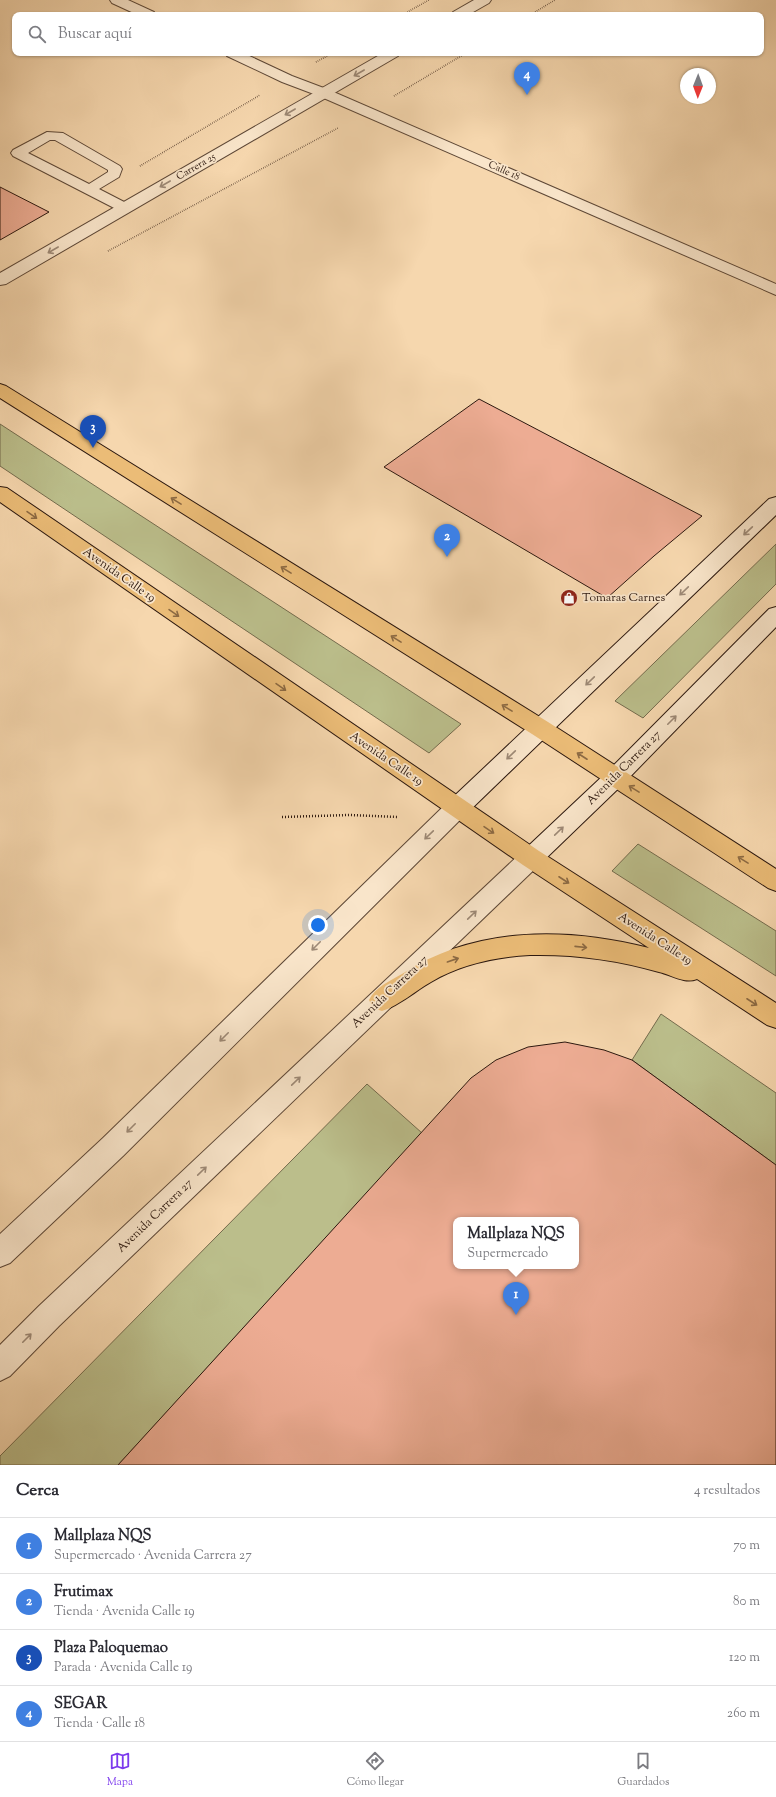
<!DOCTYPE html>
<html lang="es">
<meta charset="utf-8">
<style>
:root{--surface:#fff;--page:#f2f2f3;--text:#2b2b33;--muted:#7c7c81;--line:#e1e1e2;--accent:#7c3aed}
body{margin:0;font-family:"Sorts Mill Goudy",serif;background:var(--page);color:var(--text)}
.compass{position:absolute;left:680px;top:68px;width:36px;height:36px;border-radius:50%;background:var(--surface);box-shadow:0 1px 3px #0004;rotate:181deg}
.you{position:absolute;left:318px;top:925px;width:14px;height:14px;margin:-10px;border:3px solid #fff;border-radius:50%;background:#1a73e8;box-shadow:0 0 0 6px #1a73e833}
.badge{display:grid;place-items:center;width:26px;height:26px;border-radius:50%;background:var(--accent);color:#fff;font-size:13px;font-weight:700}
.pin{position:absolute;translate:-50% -33px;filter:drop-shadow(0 1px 2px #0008)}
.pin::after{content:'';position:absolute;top:21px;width:14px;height:12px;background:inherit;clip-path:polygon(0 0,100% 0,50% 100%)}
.popup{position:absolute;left:453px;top:1217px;width:126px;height:52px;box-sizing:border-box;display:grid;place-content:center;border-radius:8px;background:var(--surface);filter:drop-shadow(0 1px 3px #0005);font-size:13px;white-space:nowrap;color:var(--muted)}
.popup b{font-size:15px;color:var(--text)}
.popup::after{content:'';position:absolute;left:50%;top:100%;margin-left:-8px;border:8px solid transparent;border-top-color:var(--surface)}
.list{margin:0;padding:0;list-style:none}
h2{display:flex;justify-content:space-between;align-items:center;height:52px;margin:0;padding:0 16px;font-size:17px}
h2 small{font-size:13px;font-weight:400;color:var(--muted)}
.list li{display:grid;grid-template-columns:26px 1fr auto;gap:12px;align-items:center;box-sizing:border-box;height:56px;padding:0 16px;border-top:1px solid var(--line)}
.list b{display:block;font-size:15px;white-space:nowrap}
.list p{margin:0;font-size:13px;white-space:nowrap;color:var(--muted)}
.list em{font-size:13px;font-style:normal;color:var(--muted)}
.icon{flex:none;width:22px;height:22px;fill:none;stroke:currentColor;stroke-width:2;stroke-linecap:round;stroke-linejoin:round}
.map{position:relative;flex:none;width:776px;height:1465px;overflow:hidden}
.search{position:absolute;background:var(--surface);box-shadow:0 1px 3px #0004;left:12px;right:12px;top:12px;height:44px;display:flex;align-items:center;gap:10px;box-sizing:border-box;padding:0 14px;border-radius:8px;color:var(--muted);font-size:15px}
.sheet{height:276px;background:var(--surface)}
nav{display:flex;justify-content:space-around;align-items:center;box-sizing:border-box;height:56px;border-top:1px solid var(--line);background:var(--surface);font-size:11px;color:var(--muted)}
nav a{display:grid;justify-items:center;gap:2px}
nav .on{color:var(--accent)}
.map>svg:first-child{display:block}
.green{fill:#bbbe8b;stroke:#746b4d}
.building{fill:#edac93;stroke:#2c180f;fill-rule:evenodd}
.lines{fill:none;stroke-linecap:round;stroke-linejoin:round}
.service-casing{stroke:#5e4837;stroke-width:2}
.minor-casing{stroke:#5e4837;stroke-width:2}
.tertiary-casing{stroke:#5e4837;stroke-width:2}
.secondary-casing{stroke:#2c180f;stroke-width:2}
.primary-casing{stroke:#2c180f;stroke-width:2}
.path-far1{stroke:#2c180f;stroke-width:1.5;stroke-dasharray:0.5 1.5;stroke-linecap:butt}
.path{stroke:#2c180f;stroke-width:2.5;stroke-dasharray:1 2;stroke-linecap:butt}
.service{fill:#f9e5ca;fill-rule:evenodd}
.minor{fill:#f9e5ca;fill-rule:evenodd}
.tertiary{fill:#f9e5ca;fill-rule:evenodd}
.secondary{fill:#f9e5ca;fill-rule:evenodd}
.primary{fill:#ebbc77;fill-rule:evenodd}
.oneway{stroke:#9d8976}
.oneway2{stroke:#8c6a43}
.labels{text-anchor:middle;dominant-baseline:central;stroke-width:3.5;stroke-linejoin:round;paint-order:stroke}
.far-street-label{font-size:10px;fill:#2c180f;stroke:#f9e5ca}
.street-label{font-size:12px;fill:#2c180f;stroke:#f9e5ca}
.poi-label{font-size:12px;fill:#2c180f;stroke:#f9e5ca;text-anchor:start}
</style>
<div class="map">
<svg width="776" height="1465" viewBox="0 0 776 1465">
<rect width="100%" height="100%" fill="#f6d7ae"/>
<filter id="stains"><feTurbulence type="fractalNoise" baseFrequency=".005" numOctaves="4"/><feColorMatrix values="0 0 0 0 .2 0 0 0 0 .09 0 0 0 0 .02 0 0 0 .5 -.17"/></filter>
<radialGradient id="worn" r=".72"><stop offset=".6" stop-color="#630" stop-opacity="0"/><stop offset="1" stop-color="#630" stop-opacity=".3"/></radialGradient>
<path class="green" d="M0,424L461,724L429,753L0,466Z
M776,544V584L643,718L615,701Z
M638,844L776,931V976L612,871Z
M661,1014L776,1093V1165L632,1060Z
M367,1084L422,1133L118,1465H0V1456Z"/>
<path class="building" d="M0,187L49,212L0,240Z
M479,399L702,516L654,556L607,598L384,467Z
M565,1042L604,1050L632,1060L776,1165V1465H118L471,1078L496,1060L528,1047ZM456,1220H576V1266H456Z"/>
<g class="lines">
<g class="service-casing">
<path id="service" d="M47,132L63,133L120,166L122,169L119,177L99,189L130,205L132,208L130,211H120L13,156L11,153L13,150ZM50,140H55L108,170V172L89,184L28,153Z"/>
</g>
<g class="minor-casing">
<path id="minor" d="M110,0H128L154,12L156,15H138L112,3Z
M225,53H243L292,76L329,90L776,284V295L319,96L282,82L227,56Z"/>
</g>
<g class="tertiary-casing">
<path id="tertiary" d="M474,0H491L489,3L468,15H451L453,12Z
M383,53H400L398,56L6,284L0,285V273Z
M457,799L465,801L468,808L465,815L123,1156L10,1263L0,1267V1234L103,1138L449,801Z
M531,848L539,851L543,858L539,865L59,1326L10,1376L0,1381V1345L39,1306L523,851Z"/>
</g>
<g class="secondary-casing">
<path id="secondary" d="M776,497V515L465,815L457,817L449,815L446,808L449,801L769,499Z
M776,607V627L623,784L539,865L531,868L523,865L519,858L523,851L607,772L769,609Z"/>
</g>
<g class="primary-casing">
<path id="primary" d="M0,384L6,386L548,722L776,869V891L768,888L532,734L0,398Z
M0,487L7,488L539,851L776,1003V1028L767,1025L697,979C684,984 672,975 659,972C618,960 574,954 530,955C496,957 461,964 431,982C415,991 400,1005 382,1011L373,1008L369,1000C375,987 390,981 402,974C475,926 567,927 649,948L523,865L0,502Z"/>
</g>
<path class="path-far1" d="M402,15L429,0
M530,15L555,0
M316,62L333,53
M394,96L466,53
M140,166L260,95
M108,251L338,128"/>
<path class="path" d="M282,817L349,815L397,817"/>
<use href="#service" class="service"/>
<use href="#minor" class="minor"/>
<use href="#tertiary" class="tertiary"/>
<use href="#secondary" class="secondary"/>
<use href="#primary" class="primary"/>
</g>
<defs><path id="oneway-shaft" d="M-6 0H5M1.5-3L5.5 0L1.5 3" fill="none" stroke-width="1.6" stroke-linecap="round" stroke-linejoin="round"/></defs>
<g class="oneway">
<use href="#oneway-shaft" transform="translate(359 73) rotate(150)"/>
<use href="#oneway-shaft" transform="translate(290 112) rotate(150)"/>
<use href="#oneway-shaft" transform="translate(165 184) rotate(150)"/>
<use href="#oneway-shaft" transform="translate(53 250) rotate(150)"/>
<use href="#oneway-shaft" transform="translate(748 531) rotate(137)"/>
<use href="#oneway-shaft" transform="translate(684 591) rotate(136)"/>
<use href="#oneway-shaft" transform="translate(590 681) rotate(136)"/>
<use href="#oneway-shaft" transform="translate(672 720) rotate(-45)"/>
<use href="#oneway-shaft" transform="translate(511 755) rotate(136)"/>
<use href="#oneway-shaft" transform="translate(559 831) rotate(-44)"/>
<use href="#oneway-shaft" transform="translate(429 835) rotate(136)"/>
<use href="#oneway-shaft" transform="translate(472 915) rotate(-44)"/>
<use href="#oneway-shaft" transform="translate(316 946) rotate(135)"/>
<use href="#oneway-shaft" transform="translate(224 1037) rotate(135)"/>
<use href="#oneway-shaft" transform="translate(296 1081) rotate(-44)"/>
<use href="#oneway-shaft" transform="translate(131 1128) rotate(135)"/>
<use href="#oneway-shaft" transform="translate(202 1171) rotate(-44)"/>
<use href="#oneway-shaft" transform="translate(27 1338) rotate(-45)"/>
</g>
<g class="oneway2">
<use href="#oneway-shaft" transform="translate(176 501) rotate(-148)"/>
<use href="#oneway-shaft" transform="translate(32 515) rotate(35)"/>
<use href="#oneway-shaft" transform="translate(286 570) rotate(-148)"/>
<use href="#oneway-shaft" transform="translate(174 613) rotate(35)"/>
<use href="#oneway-shaft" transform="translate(396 639) rotate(-148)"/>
<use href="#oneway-shaft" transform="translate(281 687) rotate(35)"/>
<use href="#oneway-shaft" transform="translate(507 708) rotate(-148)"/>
<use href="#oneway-shaft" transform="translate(582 756) rotate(-147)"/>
<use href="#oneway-shaft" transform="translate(634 789) rotate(-148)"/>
<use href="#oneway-shaft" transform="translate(489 830) rotate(34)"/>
<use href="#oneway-shaft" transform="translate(743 860) rotate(-148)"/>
<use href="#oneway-shaft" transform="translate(564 880) rotate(33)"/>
<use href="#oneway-shaft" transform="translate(581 947) rotate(6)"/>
<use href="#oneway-shaft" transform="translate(453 960) rotate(-19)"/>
<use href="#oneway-shaft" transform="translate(752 1002) rotate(33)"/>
</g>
<defs>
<g id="shop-disc" transform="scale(0.9)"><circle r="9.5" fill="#8f2418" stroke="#f9e5ca"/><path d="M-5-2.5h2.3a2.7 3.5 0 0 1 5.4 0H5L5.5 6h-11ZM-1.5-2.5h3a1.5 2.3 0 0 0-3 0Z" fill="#fff"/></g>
</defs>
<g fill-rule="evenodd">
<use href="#shop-disc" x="569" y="598"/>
</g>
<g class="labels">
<g class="far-street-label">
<text transform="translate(196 167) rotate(-30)">Carrera 25</text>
<text transform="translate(504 171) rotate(24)">Calle 18</text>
</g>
<g class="street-label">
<text transform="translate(119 575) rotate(35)">Avenida Calle 19</text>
<text transform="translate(386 759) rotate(34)">Avenida Calle 19</text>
<text transform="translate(624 768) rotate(-45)">Avenida Carrera 27</text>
<text transform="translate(655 939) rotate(33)">Avenida Calle 19</text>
<text transform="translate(390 992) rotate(-43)">Avenida Carrera 27</text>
<text transform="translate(155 1216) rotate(-44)">Avenida Carrera 27</text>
</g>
<g class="poi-label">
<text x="582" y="598">Tomaras Carnes</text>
</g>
</g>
<rect width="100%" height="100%" filter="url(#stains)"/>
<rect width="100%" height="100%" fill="url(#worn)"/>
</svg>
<svg class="compass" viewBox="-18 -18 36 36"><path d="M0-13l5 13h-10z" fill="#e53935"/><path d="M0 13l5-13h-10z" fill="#7c7c81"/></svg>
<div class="you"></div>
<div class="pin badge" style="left:516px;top:1315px;background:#3f7fe0">1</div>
<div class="popup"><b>Mallplaza NQS</b>Supermercado</div>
<div class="pin badge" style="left:447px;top:557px;background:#3f7fe0">2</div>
<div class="pin badge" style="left:93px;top:448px;background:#1a4fb4">3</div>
<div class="pin badge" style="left:527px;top:95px;background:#3f7fe0">4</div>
<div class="search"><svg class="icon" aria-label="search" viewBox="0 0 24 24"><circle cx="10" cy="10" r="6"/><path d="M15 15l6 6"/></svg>Buscar aquí</div>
</div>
<section class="sheet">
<h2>Cerca<small>4 resultados</small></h2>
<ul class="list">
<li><span class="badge" style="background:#3f7fe0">1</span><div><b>Mallplaza NQS</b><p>Supermercado · Avenida Carrera 27</p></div><em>70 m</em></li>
<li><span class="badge" style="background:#3f7fe0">2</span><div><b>Frutimax</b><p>Tienda · Avenida Calle 19</p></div><em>80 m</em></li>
<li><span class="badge" style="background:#1a4fb4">3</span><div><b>Plaza Paloquemao</b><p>Parada · Avenida Calle 19</p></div><em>120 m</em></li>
<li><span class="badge" style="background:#3f7fe0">4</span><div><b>SEGAR</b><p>Tienda · Calle 18</p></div><em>260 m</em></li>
</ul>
</section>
<nav>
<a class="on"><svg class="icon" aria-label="map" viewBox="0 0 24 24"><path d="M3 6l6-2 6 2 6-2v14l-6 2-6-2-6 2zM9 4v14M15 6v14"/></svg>Mapa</a>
<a><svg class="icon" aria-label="directions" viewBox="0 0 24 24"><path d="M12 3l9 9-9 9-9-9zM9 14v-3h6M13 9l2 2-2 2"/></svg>Cómo llegar</a>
<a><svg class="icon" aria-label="saved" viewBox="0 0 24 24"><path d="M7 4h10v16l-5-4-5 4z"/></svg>Guardados</a>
</nav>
